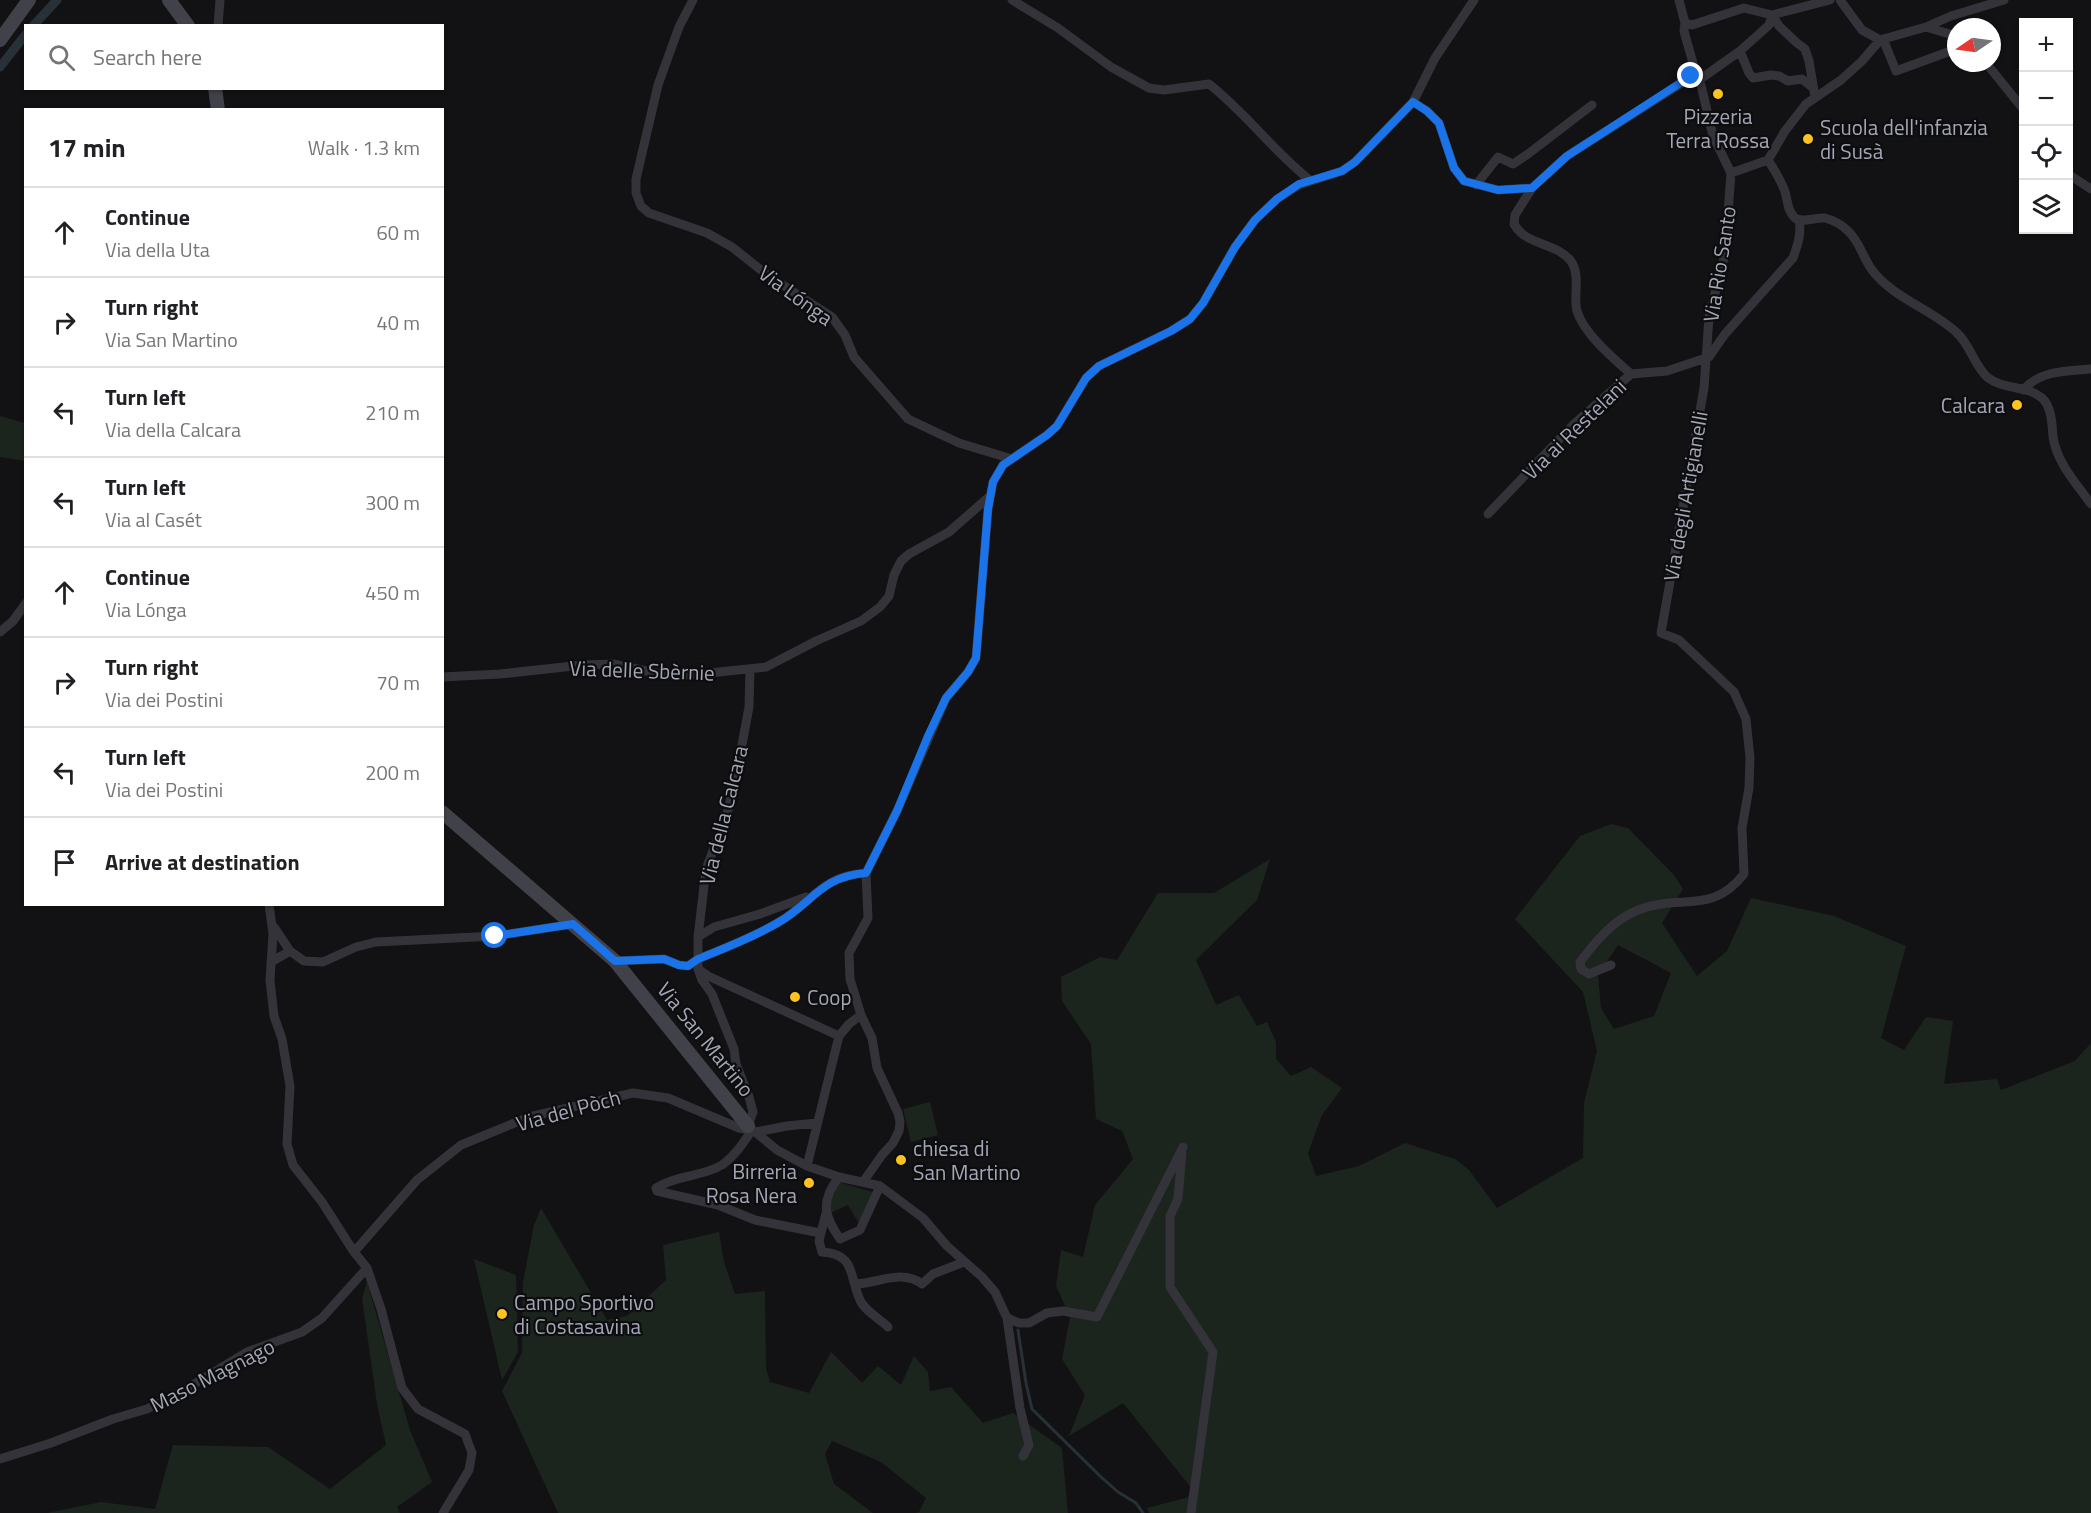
<!DOCTYPE html>
<meta charset="utf-8">
<style>
:root{--surface:#fff;--page:#f6f6f6;--text:#202124;--muted:#757577;--line:#e0e0e0}
body{margin:0;font-family:"Titillium Web",sans-serif;background:var(--page);color:var(--text)}
.controls{position:absolute;right:18px;top:18px;display:grid;overflow:hidden;border-radius:0px;box-shadow:0 2px 4px #0004}
.controls button{width:54px;height:54px;display:grid;place-items:center;padding:0;border:0;border-bottom:2px solid var(--line);background:var(--surface);color:var(--text);font:30px sans-serif}
.compass{position:absolute;left:1947px;top:18px;width:54px;height:54px;border-radius:50%;background:var(--surface);box-shadow:0 2px 4px #0004;rotate:257deg}
.stop{position:absolute;width:18px;height:18px;margin:-14px;border:4px solid #1a73e8;border-radius:50%;background:#fff}
.stop.end{background:#1a73e8;border-color:#fff;box-shadow:0 2px 6px #0008}
.list{margin:0;padding:0;list-style:none}
h2{display:flex;justify-content:space-between;align-items:center;height:78px;margin:0;padding:0 24px;font-size:26px}
h2 small{font-size:20px;font-weight:400;color:var(--muted)}
.list li{display:grid;grid-template-columns:39px 1fr auto;gap:18px;align-items:center;box-sizing:border-box;height:90px;padding:0 24px;border-top:2px solid var(--line)}
.list b{display:block;font-size:22px;white-space:nowrap}
.list p{margin:0;font-size:20px;white-space:nowrap;color:var(--muted)}
.list em{font-size:20px;font-style:normal;color:var(--muted)}
.icon{flex:none;width:33px;height:33px;fill:none;stroke:currentColor;stroke-width:2;stroke-linecap:round;stroke-linejoin:round}
.map{position:relative;flex:none;width:2091px;height:1513px;overflow:hidden}
.search{position:absolute;background:var(--surface);box-shadow:0 2px 4px #0004;left:24px;top:24px;width:420px;height:66px;display:flex;align-items:center;gap:15px;box-sizing:border-box;padding:0 21px;border-radius:0px;color:var(--muted);font-size:22px}
.panel{position:absolute;background:var(--surface);box-shadow:0 2px 4px #0004;left:24px;top:108px;width:420px;height:798px;border-radius:0px}
.map>svg:first-child{display:block}
.green{fill:#1c241e;fill-rule:evenodd}
.lines{fill:none;stroke-linecap:round;stroke-linejoin:round}
.stream{stroke:#283038;stroke-width:3}
.canal{stroke:#283038;stroke-width:9}
.street{stroke:#333339;stroke-width:9}
.secondary{stroke:#414249;stroke-width:14}
.route{stroke:#1a73e8;stroke-width:8}
.poi-dot{fill:#fcc321;stroke:#0d0d0f;stroke-width:2}
.labels{text-anchor:middle;dominant-baseline:central;stroke-width:4.5;stroke-linejoin:round;paint-order:stroke}
.poi-label{font-size:21px;fill:#a3a7b5;stroke:#0d0d0f;text-anchor:start}
.street-label{font-size:21px;fill:#a3a7b5;stroke:#0d0d0f}
</style>
<div class="map">
<svg width="2091" height="1513" viewBox="0 0 2091 1513">
<rect width="100%" height="100%" fill="#121214"/>
<path class="green" d="M0,416L25,423V461L0,457Z
M1611,824L1628,828L1674,875L1683,889L1662,923L1697,976L1727,951L1751,898L1834,916L1906,946L1881,1038L1904,1050L1926,1017L1953,1021L1944,1084L1997,1079L2001,1090L2075,1061L2091,1043V1513H1149L1147,1508L1197,1495L1123,1403L1069,1436L1085,1395L1062,1359L1070,1317L1056,1286L1061,1250L1083,1257L1095,1205L1133,1159L1122,1131L1096,1119L1091,1044L1062,1001L1061,977L1100,957L1117,960L1158,893H1214L1270,859L1257,900L1196,960L1216,1005L1239,995L1257,1026L1267,1022L1276,1042V1059L1291,1076L1311,1067L1342,1088L1322,1115L1308,1153L1316,1176L1359,1166L1405,1143L1455,1159L1469,1170L1497,1208L1583,1158L1584,1103L1597,1051L1583,992L1515,919L1580,836ZM1618,945L1671,973L1654,1016L1614,1029L1601,1008L1598,975Z
M930,1102L938,1135L911,1142L903,1109Z
M835,1181L876,1193L860,1225L848,1205L828,1214Z
M541,1208L607,1320L627,1316L666,1280L663,1245L719,1232L724,1262L735,1294L765,1291L766,1368L770,1382L809,1393L831,1352L862,1383L878,1366L901,1385L914,1356L928,1372L930,1391L951,1387L983,1423L1013,1413L1062,1448L1068,1513H916L919,1512L926,1498L881,1462L832,1441L825,1454L834,1484L873,1513H558L502,1391L522,1353L523,1282L534,1225Z
M474,1259L516,1275L518,1352L502,1380Z
M367,1282L410,1430L432,1482L397,1507L400,1513H47L101,1502L155,1509L173,1445L268,1447L330,1489L386,1445L377,1404L362,1298Z"/>
<g class="lines">
<path class="stream" d="M1018,1330L1026,1383L1032,1409L1100,1476L1118,1492L1136,1503L1143,1513"/>
<path class="canal" d="M33,26L57,0
M0,67L26,34"/>
<path class="street" d="M693,0L679,27L658,85L636,179V193L641,206L649,213L707,233L732,247L766,274L832,317L845,335L854,357L908,419L959,443L1012,459
M1012,0L1058,28L1111,67L1149,88L1164,90L1209,84C1246,113 1274,152 1311,181
M1840,0L1862,30L1880,40
M1772,15L1779,26L1797,43L1805,49L1809,61L1815,97
M1685,23L1692,25L1744,8L1772,15L1830,0
M218,26L220,0
M1926,27L1951,16L2004,0
M1883,39L1896,71L1956,49
M1740,51L1749,73L1753,78L1771,75L1779,76L1788,81L1802,79L1812,87
M1986,63L2024,110
M1699,80L1740,51L1769,25L1772,15
M1413,102L1427,111L1439,123L1454,168L1464,181L1498,190L1532,188
M1768,160L1785,131L1806,104L1841,80L1862,61L1880,40L1926,27L1956,36
M1731,173L1768,160C1775,171 1781,180 1785,192C1788,201 1787,210 1794,217C1800,224 1816,217 1825,218C1833,220 1842,225 1848,231C1860,242 1863,258 1872,270C1893,298 1931,309 1956,332C1970,344 1974,365 1987,377C2003,390 2027,385 2042,398C2052,407 2052,425 2053,437C2057,463 2076,483 2091,504
M2068,174L2091,189
M1476,185L1498,157L1513,164L1528,154L1592,105
M1631,374C1614,359 1584,334 1577,311C1573,295 1581,276 1571,261C1556,242 1526,246 1514,224L1515,215L1532,188L1567,156L1696,74
M2023,390C2041,370 2066,371 2091,369
M1488,514L1573,425L1631,374L1667,371L1709,357L1725,334L1793,258C1797,247 1802,233 1799,221
M0,632L13,621L26,603
M750,670L749,707L736,777L727,814L706,869L698,937V969L702,980L712,994L734,1049L736,1064L749,1097L753,1112L748,1126L777,1150L807,1166L839,1177L880,1186L923,1218L947,1246L982,1277L995,1292L1007,1318L1019,1323H1029L1047,1313L1063,1311L1097,1317L1183,1147
M442,677L500,674L583,665L613,664L661,674L690,675L766,667L816,641L861,621L880,607L889,596L894,575L901,561L909,554L949,532L990,496
M269,904L273,934L270,980L274,1016L282,1039L290,1086L287,1144L293,1165L322,1202L354,1252L367,1268L381,1309L402,1388L418,1409L465,1434L472,1453L469,1470L443,1513
M274,927L290,951L304,961L323,962L356,947L376,942L495,936L573,924
M698,937L714,927L760,914L806,897
M615,961L664,959L679,965L688,966L698,959C725,948 754,937 779,922C812,903 820,876 866,873
M271,962L290,951
M1611,965L1589,974L1581,969L1580,962C1596,941 1613,920 1638,910C1680,893 1711,916 1744,874L1742,828L1749,788L1750,758L1746,719L1734,692L1679,640L1661,633L1704,388L1709,317L1725,254L1731,173L1713,136L1701,85L1696,74L1684,31L1685,23L1679,0
M698,969L708,976L839,1036
M756,1132L787,1126L817,1123
M1182,1152L1178,1199L1170,1216V1287L1213,1352L1191,1513
M807,1166L839,1036L849,1024L861,1015
M839,1177C820,1201 824,1216 840,1239L860,1230L880,1186
M863,1182L882,1155L893,1143L899,1131L900,1122L898,1113L877,1068L872,1038L861,1015L850,979L849,953L868,918L866,873L897,811L946,698L968,672L976,658L988,509L993,482L1003,465L1047,435L1057,426L1086,378L1099,366L1171,331L1190,319L1203,303L1235,247L1255,220L1277,199L1299,185L1342,171L1355,162L1413,102L1435,58L1474,0
M826,1213L819,1241L822,1252C856,1254 849,1276 860,1300C864,1310 880,1319 888,1327
M354,1252L417,1180L461,1145L529,1117L633,1093L668,1098L739,1128L752,1130C744,1142 735,1156 722,1165C702,1177 676,1175 656,1188L657,1191L718,1205L755,1220L820,1233
M856,1284C879,1283 902,1269 922,1284L933,1274L964,1262
M1007,1318L1020,1408L1029,1445L1023,1456
M0,1459L51,1443L113,1419L147,1409L181,1392L247,1352L302,1332L322,1318L367,1268"/>
<path class="secondary" d="M169,0L188,26
M0,40L29,0
M215,88L218,110
M442,812L615,961L748,1126"/>
</g>
<g class="lines">
<path class="route" d="M495,936L573,924L615,961L664,959L679,965L688,966L698,959C725,948 754,937 779,922C812,903 822,876 866,873L897,811L928,736L946,698L968,672L976,658L988,509L993,482L1003,465L1047,435L1057,426L1086,378L1099,366L1171,331L1190,319L1203,303L1235,247L1255,220L1277,199L1299,184L1342,171L1355,162L1413,102L1427,111L1439,123L1454,168L1464,181L1498,190L1532,188L1567,156L1691,76"/>
</g>
<g class="poi-dot">
<circle cx="1718" cy="94" r="6"/>
<circle cx="1808" cy="139" r="6"/>
<circle cx="2017" cy="405" r="6"/>
<circle cx="795" cy="997" r="6"/>
<circle cx="901" cy="1160" r="6"/>
<circle cx="809" cy="1183" r="6"/>
<circle cx="502" cy="1314" r="6"/>
</g>
<g class="labels">
<g class="poi-label">
<text x="1718" y="116" text-anchor="middle">Pizzeria<tspan x="1718" dy="24">Terra Rossa</tspan></text>
<text x="1820" y="127">Scuola dell'infanzia<tspan x="1820" dy="24">di Susà</tspan></text>
<text x="2005" y="405" text-anchor="end">Calcara</text>
<text x="807" y="997">Coop</text>
<text x="913" y="1148">chiesa di<tspan x="913" dy="24">San Martino</tspan></text>
<text x="797" y="1171" text-anchor="end">Birreria<tspan x="797" dy="24">Rosa Nera</tspan></text>
<text x="514" y="1302">Campo Sportivo<tspan x="514" dy="24">di Costasavina</tspan></text>
</g>
<g class="street-label">
<text transform="translate(1719 264) rotate(-81)">Via Rio Santo</text>
<text transform="translate(796 295) rotate(36)">Via Lónga</text>
<text transform="translate(1574 429) rotate(-44)">Via ai Restelani</text>
<text transform="translate(1685 496) rotate(-80)">Via degli Artigianelli</text>
<text transform="translate(642 670) rotate(2)">Via delle Sbèrnie</text>
<text transform="translate(723 815) rotate(-76)">Via della Calcara</text>
<text transform="translate(706 1039) rotate(51)">Via San Martino</text>
<text transform="translate(568 1110) rotate(-15)">Via del Pòch</text>
<text transform="translate(212 1375) rotate(-27)">Maso Magnago</text>
</g>
</g>
</svg>
<div class="controls">
<button>+</button>
<button>−</button>
<button><svg class="icon" aria-label="locate" viewBox="0 0 24 24"><circle cx="12" cy="12" r="6"/><path d="M12 2v4M12 18v4M2 12h4M18 12h4"/></svg></button>
<button><svg class="icon" aria-label="layers" viewBox="0 0 24 24"><path d="M12 4l9 5-9 5-9-5zM3 14l9 5 9-5"/></svg></button>
</div>
<svg class="compass" viewBox="-18 -18 36 36"><path d="M0-13l5 13h-10z" fill="#e53935"/><path d="M0 13l5-13h-10z" fill="#757577"/></svg>
<div class="stop" style="left:495px;top:936px"></div>
<div class="stop end" style="left:1691px;top:76px"></div>
<div class="search"><svg class="icon" aria-label="search" viewBox="0 0 24 24"><circle cx="10" cy="10" r="6"/><path d="M15 15l6 6"/></svg>Search here</div>
<section class="panel">
<h2>17 min<small>Walk · 1.3 km</small></h2>
<ul class="list">
<li><svg class="icon" aria-label="ahead" viewBox="0 0 24 24"><path d="M12 20V5M6 11l6-6 6 6"/></svg><div><b>Continue</b><p>Via della Uta</p></div><em>60 m</em></li>
<li><svg class="icon" aria-label="right" viewBox="0 0 24 24"><path d="M7 20v-9h11M14 6l5 5-5 5"/></svg><div><b>Turn right</b><p>Via San Martino</p></div><em>40 m</em></li>
<li><svg class="icon" aria-label="left" viewBox="0 0 24 24"><path d="M17 20v-9H6M10 6l-5 5 5 5"/></svg><div><b>Turn left</b><p>Via della Calcara</p></div><em>210 m</em></li>
<li><svg class="icon" aria-label="left" viewBox="0 0 24 24"><path d="M17 20v-9H6M10 6l-5 5 5 5"/></svg><div><b>Turn left</b><p>Via al Casét</p></div><em>300 m</em></li>
<li><svg class="icon" aria-label="ahead" viewBox="0 0 24 24"><path d="M12 20V5M6 11l6-6 6 6"/></svg><div><b>Continue</b><p>Via Lónga</p></div><em>450 m</em></li>
<li><svg class="icon" aria-label="right" viewBox="0 0 24 24"><path d="M7 20v-9h11M14 6l5 5-5 5"/></svg><div><b>Turn right</b><p>Via dei Postini</p></div><em>70 m</em></li>
<li><svg class="icon" aria-label="left" viewBox="0 0 24 24"><path d="M17 20v-9H6M10 6l-5 5 5 5"/></svg><div><b>Turn left</b><p>Via dei Postini</p></div><em>200 m</em></li>
<li><svg class="icon" aria-label="arrive" viewBox="0 0 24 24"><path d="M6 21V4h12l-3 4 3 4H6"/></svg><div><b>Arrive at destination</b></div></li>
</ul>
</section>
</div>
